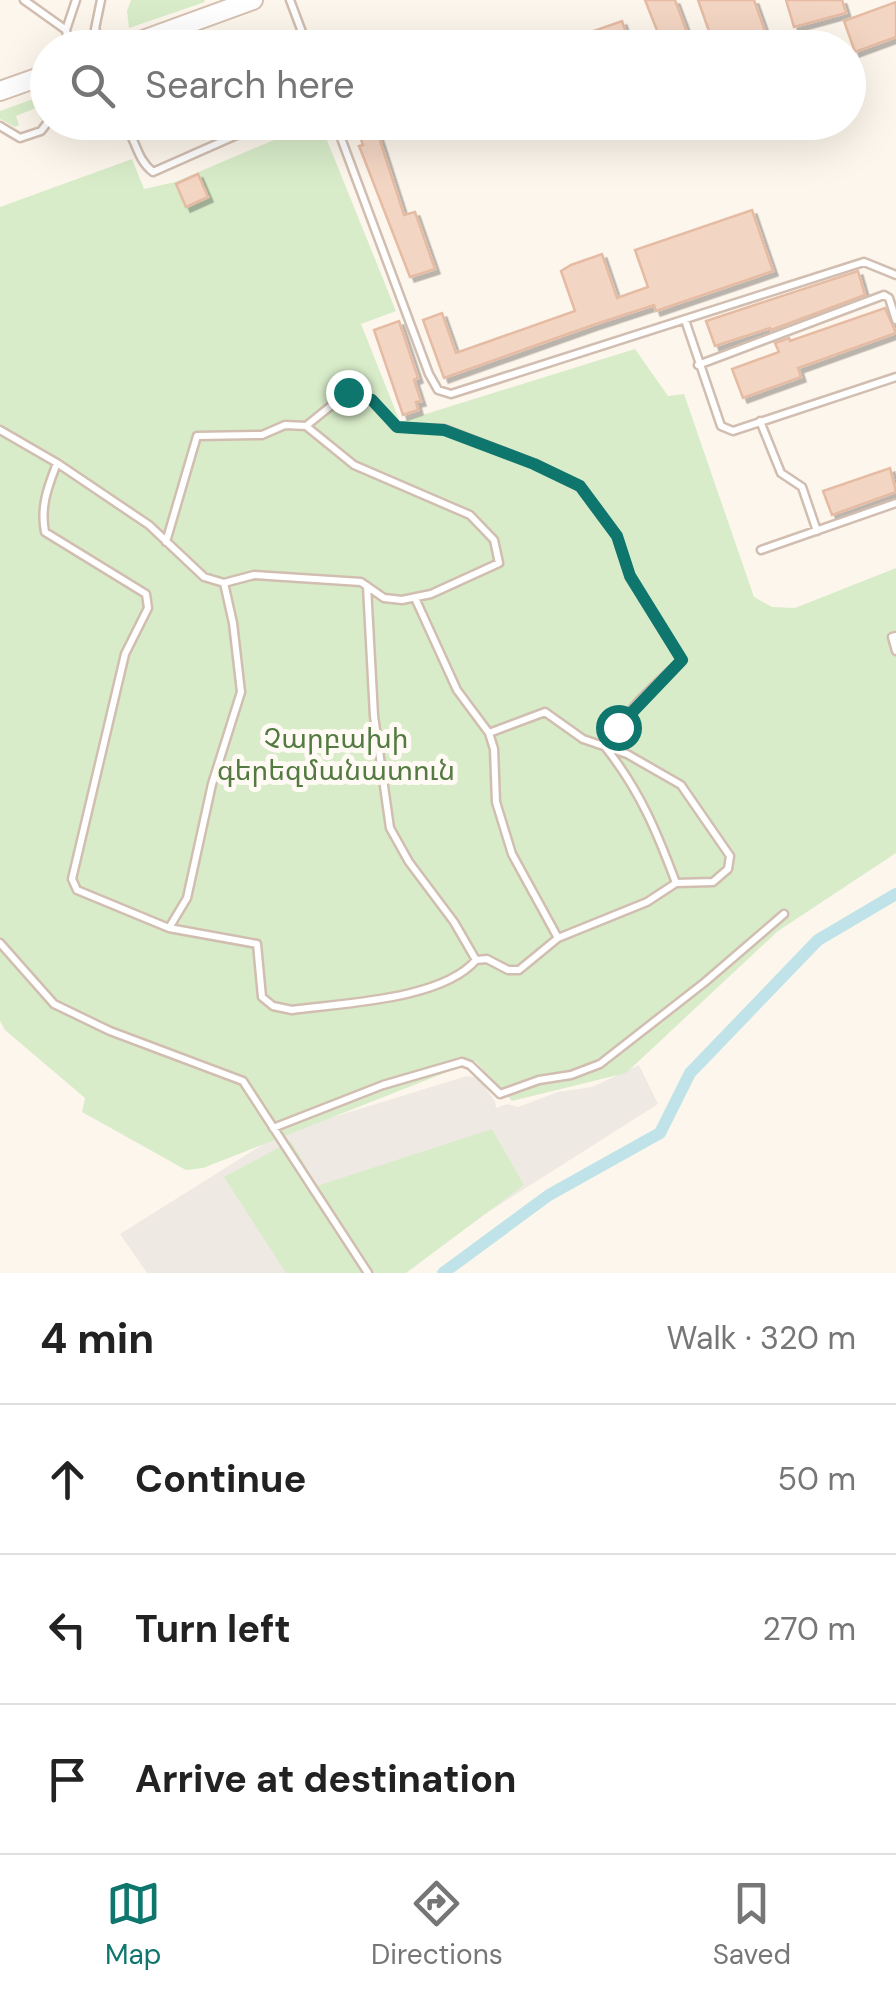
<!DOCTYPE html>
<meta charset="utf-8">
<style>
:root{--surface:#fff;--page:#f6f6f6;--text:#222;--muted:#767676;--line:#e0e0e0;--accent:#0f766e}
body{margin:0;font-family:"DM Sans","Noto Sans Armenian",sans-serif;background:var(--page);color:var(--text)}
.stop{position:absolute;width:30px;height:30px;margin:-22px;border:8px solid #0f766e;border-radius:50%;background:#fff}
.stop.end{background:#0f766e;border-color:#fff;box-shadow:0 2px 10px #0008}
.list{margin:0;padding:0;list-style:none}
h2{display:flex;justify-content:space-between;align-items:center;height:130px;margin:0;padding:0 40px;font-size:42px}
h2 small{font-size:32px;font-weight:400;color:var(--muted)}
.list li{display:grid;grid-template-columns:65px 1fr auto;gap:30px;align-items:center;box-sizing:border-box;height:150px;padding:0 40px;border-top:2px solid var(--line)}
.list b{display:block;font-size:38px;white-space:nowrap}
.list em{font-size:32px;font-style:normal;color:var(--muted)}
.icon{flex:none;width:55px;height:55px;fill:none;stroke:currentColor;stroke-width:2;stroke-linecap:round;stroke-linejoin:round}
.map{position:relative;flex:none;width:896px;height:1273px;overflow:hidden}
.search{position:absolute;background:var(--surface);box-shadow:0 10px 40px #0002;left:30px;right:30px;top:30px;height:110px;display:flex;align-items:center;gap:25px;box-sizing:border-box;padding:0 35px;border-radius:55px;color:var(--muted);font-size:38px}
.sheet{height:580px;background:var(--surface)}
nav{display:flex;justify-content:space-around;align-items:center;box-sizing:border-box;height:140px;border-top:2px solid var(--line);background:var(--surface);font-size:28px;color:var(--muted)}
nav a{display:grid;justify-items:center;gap:5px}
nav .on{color:var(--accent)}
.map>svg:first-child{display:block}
.industrial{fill:#efe9e4}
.green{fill:#d8ecc9}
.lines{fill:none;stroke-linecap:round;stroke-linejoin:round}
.canal{stroke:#bfe3e8;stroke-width:12}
.building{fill:#f3d5c3;stroke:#e6bba3;stroke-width:2.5;filter:url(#shadow)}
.service-casing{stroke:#d1beb0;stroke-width:11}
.secondary-casing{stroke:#d6c0b0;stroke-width:22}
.service{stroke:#fff;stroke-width:6}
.secondary{stroke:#fff;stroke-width:18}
.route{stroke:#0f766e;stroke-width:12}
.labels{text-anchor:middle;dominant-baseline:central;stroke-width:10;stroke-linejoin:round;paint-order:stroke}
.park-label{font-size:28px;fill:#537a41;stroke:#fffaf3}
</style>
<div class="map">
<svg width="896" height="1273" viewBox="0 0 896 1273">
<defs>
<filter id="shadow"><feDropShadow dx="4.5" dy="4.5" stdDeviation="0" flood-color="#0004"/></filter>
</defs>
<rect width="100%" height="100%" fill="#fdf6ec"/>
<path class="industrial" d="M639,1065L658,1104L392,1273H147L120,1234L281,1133L467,1076L478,1078L495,1101L496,1108L507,1104L518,1107L558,1092L592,1087Z"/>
<path class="green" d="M131,0H204L205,2L129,28L127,11Z
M47,94V117L41,120L36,108L16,116L19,125L15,127L0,119V111Z
M314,123H320L396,311L361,324L400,422L635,349L668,396L684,394L754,597L772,607L795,608L896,568V853L778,931L626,1073L512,1101L475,1061L203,1168L186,1170L82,1112L85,1098L5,1030L0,1021V207L132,159L144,189L175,182Z
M492,1129L524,1185L406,1273H286L224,1177L291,1141L317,1186Z"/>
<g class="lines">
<path class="canal" d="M443,1273L549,1195L660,1133L690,1073L818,940L896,894"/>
</g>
<path class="building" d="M645,0H675L693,48H664Z
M698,0H754L771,48H715Z
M786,0H842L846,13L794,27Z
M896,2V37L855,52L844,21Z
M622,21L631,48H551V46Z
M355,122H374L404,215L415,212L435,269L410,277L363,156L359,146L363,145Z
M198,174L208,197L186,207L176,184Z
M752,210L773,271L656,311L654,305L593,325L444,378L423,320L442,313L456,353L575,311L561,271L571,265L602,254L617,298L648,287L635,250Z
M858,271L865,295L771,330L770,328L715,346L706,321Z
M885,308L896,333L798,368L801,377L743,398L732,369L779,352L775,343L789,338L790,341Z
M399,321L418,378L414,380L421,401L416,402L418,410L403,415L374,330Z
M890,468L896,492L832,515L823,491Z"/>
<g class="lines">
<g class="service-casing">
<path id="service" d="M24,0L66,30
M101,0L95,29L105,48
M290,0L308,48
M69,48L66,30L76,0
M123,122C136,138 136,159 153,172L266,122
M335,122L429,374L438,390L451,394L864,262L896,275
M0,126L20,138L41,131L48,122
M685,320L721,426L733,431L896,377
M698,365L884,295L889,298L896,320
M760,421L781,473L802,487L817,531
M0,430L57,463L149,525L204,577L224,583L254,575L361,582L384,598L402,600L431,594L499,563L494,540L470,515L354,465L306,426
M57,463C48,487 40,506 45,532L146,594L148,608L125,654L72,879L77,890L169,928L257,944L262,997L273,1006L292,1010C342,1003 442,1000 476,960L487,959L508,970H519L558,938L647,902L676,883L713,882L728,869L730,856L681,785L627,754L583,739L545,712L489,733
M166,542L197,436L262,435L285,425L306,426L348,392L372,400L397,427L444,429L535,464L580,487L617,536L630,577L682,660C654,686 622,713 606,748C640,791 657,832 676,883
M761,550L896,503
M367,586L374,716L390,828L409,862L454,922L476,960
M415,598L457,690L489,733L494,749L496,802L512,854L558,938
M896,636L892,637L896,651
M169,928L187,898L212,784L241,692L233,623L224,583
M0,943L54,1004L110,1031L243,1081L368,1273
M273,1128L383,1085L462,1062L470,1065L500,1094L539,1080L571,1075L600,1064L705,982L784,914"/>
</g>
<g class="secondary-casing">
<path id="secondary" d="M121,48L253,0
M0,91L48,74"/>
</g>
<use href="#service" class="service"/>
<use href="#secondary" class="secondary"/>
</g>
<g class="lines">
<path class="route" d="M348,392L372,400L397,427L444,430L534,464L580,486L617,536L630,576L682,660L618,727"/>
</g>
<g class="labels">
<g class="park-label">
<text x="336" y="738">Չարբախի<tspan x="336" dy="32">գերեզմանատուն</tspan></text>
</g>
</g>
</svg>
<div class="stop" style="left:618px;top:727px"></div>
<div class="stop end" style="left:348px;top:392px"></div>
<div class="search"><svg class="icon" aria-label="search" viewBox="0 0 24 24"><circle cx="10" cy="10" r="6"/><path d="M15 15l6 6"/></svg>Search here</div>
</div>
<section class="sheet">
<h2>4 min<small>Walk · 320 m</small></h2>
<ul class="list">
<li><svg class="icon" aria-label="ahead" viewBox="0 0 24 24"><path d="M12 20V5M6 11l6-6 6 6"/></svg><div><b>Continue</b></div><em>50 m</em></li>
<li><svg class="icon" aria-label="left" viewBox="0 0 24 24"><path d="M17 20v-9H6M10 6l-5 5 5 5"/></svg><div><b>Turn left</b></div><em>270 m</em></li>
<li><svg class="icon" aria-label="arrive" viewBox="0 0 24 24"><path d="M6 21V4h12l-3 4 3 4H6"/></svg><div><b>Arrive at destination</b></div></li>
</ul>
</section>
<nav>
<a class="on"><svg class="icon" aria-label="map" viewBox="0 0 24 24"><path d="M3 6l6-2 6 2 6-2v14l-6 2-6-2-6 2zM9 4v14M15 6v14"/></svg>Map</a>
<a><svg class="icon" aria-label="directions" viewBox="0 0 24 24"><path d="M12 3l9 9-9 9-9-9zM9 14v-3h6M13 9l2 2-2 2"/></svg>Directions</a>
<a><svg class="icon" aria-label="saved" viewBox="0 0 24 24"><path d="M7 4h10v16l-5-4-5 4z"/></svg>Saved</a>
</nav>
